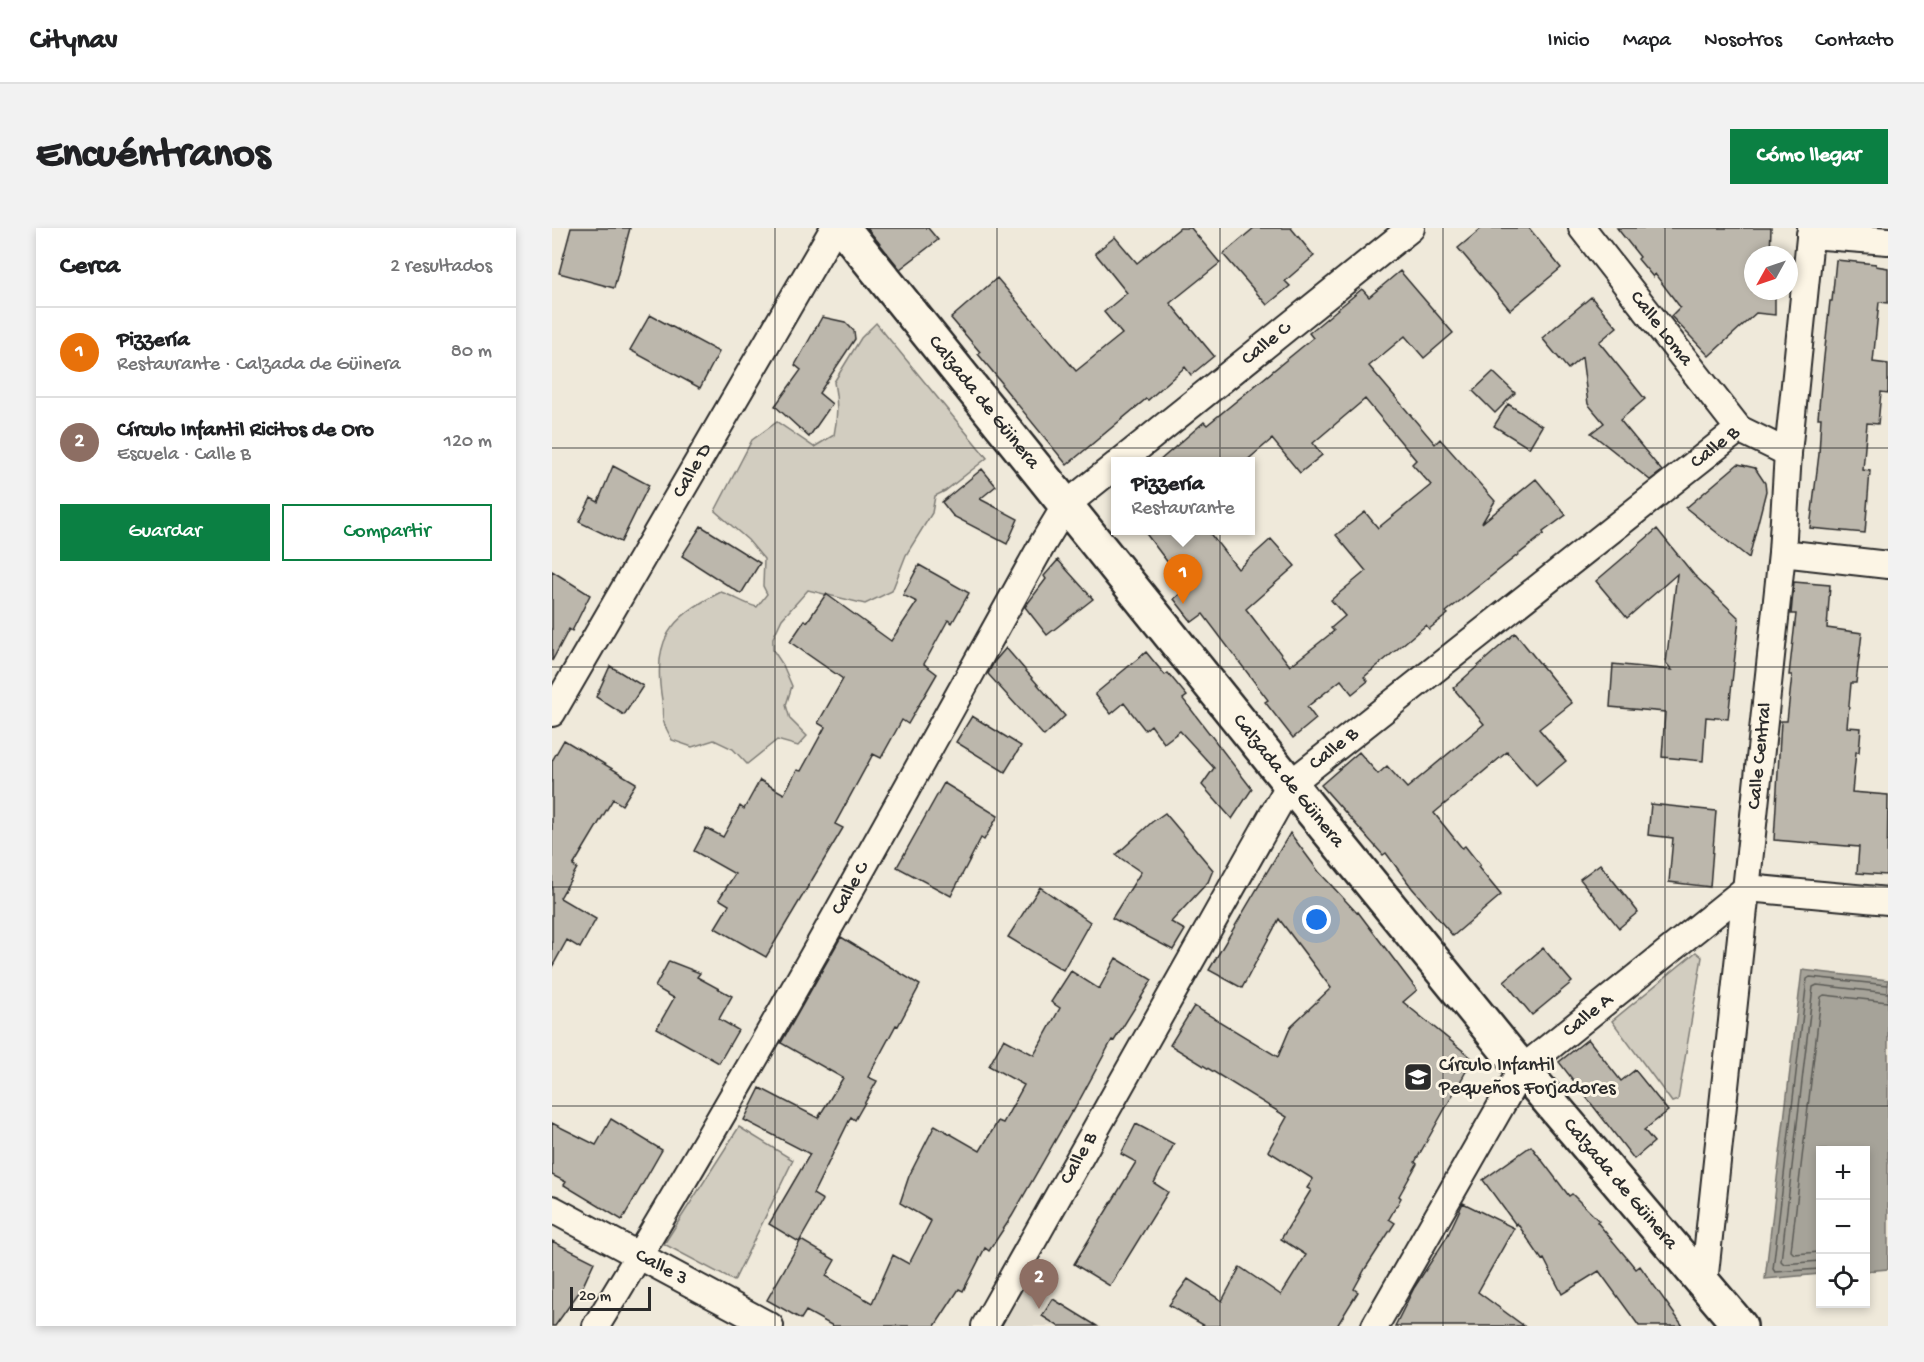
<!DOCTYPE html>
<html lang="es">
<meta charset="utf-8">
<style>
:root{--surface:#fff;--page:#f2f2f2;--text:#202124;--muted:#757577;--line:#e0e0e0;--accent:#0b8043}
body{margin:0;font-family:"Gochi Hand",sans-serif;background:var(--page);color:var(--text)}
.controls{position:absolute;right:18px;bottom:18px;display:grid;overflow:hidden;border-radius:0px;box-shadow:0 3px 9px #0003}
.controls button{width:54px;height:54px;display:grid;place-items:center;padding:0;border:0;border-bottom:2px solid var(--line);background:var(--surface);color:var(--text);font:30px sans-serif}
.compass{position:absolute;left:1192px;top:18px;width:54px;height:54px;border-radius:50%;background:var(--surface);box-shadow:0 3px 9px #0003;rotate:230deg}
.scale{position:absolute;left:18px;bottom:15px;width:81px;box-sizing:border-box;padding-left:6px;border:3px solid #2b2b2b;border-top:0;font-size:16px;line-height:21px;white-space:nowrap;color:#2b2b2b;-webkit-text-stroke:4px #fcf5e5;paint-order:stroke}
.you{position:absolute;left:765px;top:692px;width:21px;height:21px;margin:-15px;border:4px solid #fff;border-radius:50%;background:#1a73e8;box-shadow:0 0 0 9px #1a73e833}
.badge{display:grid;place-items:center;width:39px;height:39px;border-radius:50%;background:var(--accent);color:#fff;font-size:20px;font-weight:700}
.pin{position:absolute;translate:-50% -50px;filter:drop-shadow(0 2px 3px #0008)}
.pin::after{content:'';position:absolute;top:32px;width:21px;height:18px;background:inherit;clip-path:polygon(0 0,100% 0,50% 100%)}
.popup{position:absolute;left:559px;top:229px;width:144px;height:78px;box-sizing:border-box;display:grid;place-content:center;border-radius:0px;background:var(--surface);filter:drop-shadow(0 2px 4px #0005);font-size:20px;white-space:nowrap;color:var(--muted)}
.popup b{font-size:22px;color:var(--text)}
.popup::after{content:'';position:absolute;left:50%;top:100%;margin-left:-12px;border:12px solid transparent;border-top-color:var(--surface)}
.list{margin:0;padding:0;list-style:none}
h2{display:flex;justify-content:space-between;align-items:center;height:78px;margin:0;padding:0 24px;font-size:26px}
h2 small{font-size:20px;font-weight:400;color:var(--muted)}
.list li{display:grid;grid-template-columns:39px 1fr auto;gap:18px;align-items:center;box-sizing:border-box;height:90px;padding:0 24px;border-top:2px solid var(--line)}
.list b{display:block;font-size:22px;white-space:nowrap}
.list p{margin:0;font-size:20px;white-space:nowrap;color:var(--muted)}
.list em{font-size:20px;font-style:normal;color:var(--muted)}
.actions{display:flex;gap:12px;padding:18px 24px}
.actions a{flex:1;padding:14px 0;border:2px solid var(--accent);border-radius:0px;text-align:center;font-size:21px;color:var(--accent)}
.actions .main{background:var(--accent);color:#fff}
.icon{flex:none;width:33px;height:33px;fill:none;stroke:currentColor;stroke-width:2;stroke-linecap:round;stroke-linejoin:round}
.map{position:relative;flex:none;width:1336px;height:1098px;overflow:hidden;border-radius:0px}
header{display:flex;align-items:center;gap:36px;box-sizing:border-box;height:84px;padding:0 30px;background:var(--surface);border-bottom:2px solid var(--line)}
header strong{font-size:28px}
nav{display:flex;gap:33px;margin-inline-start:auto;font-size:21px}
.intro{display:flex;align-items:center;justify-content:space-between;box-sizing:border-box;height:144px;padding:0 36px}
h1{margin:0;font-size:42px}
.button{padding:15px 27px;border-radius:0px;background:var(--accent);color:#fff;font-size:21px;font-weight:700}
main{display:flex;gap:36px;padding:0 36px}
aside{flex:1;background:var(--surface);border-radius:0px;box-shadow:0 3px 9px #0003}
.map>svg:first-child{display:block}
.built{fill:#e0dacc}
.green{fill:#d2cdc0;stroke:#7e7c76;stroke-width:1.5}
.water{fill:#a6a399;stroke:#75736d;stroke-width:1.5}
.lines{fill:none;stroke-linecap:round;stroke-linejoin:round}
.shore{stroke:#5c5b57;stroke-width:1.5}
.building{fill:#bcb7ac;stroke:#2b2b2b;stroke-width:1.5}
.street-casing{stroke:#2b2b2b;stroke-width:30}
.secondary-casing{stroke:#2b2b2b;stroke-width:38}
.street{stroke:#fcf5e5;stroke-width:26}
.secondary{stroke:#fcf5e5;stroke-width:33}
.grid{fill:none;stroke:#2b2b2b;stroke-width:1.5;stroke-opacity:0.55}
.labels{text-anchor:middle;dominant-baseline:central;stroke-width:6;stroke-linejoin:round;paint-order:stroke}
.street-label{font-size:20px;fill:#2b2b2b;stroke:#fcf5e5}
.poi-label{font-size:20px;fill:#2b2b2b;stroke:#fcf5e5;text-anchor:start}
</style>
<header>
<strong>Citynav</strong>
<nav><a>Inicio</a><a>Mapa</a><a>Nosotros</a><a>Contacto</a></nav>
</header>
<div class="intro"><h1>Encuéntranos</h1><a class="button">Cómo llegar</a></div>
<main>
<aside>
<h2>Cerca<small>2 resultados</small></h2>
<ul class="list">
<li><span class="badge" style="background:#e8710a">1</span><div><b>Pizzería</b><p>Restaurante · Calzada de Güinera</p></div><em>80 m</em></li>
<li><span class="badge" style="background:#8d6e63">2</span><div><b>Círculo Infantil Ricitos de Oro</b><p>Escuela · Calle B</p></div><em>120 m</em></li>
</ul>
<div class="actions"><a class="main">Guardar</a><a>Compartir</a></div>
</aside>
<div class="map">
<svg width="1336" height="1098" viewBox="0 0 1336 1098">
<rect width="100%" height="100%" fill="#efe9da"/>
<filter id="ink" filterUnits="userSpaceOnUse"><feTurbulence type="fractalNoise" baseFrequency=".0167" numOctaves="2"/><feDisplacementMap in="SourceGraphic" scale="12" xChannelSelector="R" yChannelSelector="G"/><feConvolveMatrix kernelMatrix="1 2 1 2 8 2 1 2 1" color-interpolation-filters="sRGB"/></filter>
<g filter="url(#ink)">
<path class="built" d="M474,1055L533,1090L544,1098H447Z"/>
<path class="green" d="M324,95L435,230L393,263L383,268L380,285L354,327L340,363L313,376L256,362L230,391L221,410V422L231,437L240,458L234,477L238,491L255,508L246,518L225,512L195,536L181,521L162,512L140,519L120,512C117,505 112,498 111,491C110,484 111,478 110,472C100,413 116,390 169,364C182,368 192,376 205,379L215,366L211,358L212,331L196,312L163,283L200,212L225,194L262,219L282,207C286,189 286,173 282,154L309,110Z
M1144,724L1150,729L1126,872L1120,874L1060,793Z
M187,899L241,932L182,1053L112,1016Z"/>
<path class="water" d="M1250,742L1336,752V1041L1314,1043V922H1268V1046L1213,1051Z"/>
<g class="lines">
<path class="shore" d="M1268,1024L1242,1026L1239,1023L1269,769L1272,767L1336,774
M1268,1033L1232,1036L1229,1033L1261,759L1265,757L1336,765
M1268,1041L1223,1044L1221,1041L1255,751L1258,749L1336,757"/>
</g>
<path class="building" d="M19,0H78L62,60L7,45Z
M315,0H376L386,12L348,41Z
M628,0H639L668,35L618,75L662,128L639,147L633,139L596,172L594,171L515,237L449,156L450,155L426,126L428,124L399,90L445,50L524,143L570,106L552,84L575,65L543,25L563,9L585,35Z
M702,0H739L762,28L733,53L738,58L715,77L671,26Z
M930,0H977L1009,40L958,82L906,20Z
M1065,0H1219L1218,27H1201V63H1223V87L1204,85L1157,128L1119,88L1128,79L1103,46L1101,49L1086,31L1088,29Z
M1284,32L1324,36V38L1336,40V75L1327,74L1321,134L1336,136V165L1329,164L1326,196L1315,195L1311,242L1318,243L1313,305L1258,300L1267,226L1269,190H1266L1269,157L1278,73H1280Z
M848,43L901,105L872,130L853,108L817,138L883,216L888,211L943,273L930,295L984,251L1014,287L991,304L992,306L894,384L896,386L877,401L874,397L812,449L816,453L800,466L789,452L755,479L764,491L741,510L713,474L716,472L651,386L640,394L622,371L635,360L592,303H656L686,341L719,311L743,338L694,381L738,438L782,403L779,400L793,388L779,372L814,343L784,307L813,284L826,300L879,257L860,236L864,232L813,171L761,215L770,227L748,245L720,211L693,234H606L652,194L655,197L761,110L757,105L810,61L817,69Z
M1039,69L1065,99L1047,114L1093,171L1068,192L1110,243L1098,252L1039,205L1052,195L1036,176L1030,129L1016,141L990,110Z
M98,87L167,124L148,160L78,122Z
M270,89L293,94L302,103L303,111L267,165L280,176L257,209L223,178L249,142L243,137Z
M941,144L963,165L943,185L921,163Z
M956,176L990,198L977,220L942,198Z
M1186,236L1203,240L1213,255L1214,263L1197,330L1134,280Z
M61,238L97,257L69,314L27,294L39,270L46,274Z
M430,241L444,258L428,271L466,291L455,316L401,288L390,274Z
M149,298L208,335L189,366L130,328Z
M1105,301L1142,347L1187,390L1176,491L1154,489L1151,533L1110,529L1113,484L1058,479L1061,436L1120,442L1114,435L1125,346L1075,390L1044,353Z
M506,332L541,371L495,407L473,379L494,351L492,348Z
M367,337L417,365L400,395L396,392L372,436L385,446L371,470L356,496L350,492L329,530L321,526L283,596L291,600L214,729L163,700L177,677L167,671L183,646L142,623L154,600L171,609L188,578L192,581L208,552L232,566L245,542L249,543L273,499L266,495L291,451L238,414L253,392L255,394L274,366L339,413L365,374L351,367Z
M0,343L38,367L20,403L17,401L0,433Z
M1242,354L1278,357L1275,400L1310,405L1304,455H1299L1295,499L1309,500L1307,524H1304L1300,564L1336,567L1335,647L1305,645L1307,619L1222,612L1229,493H1235L1240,447H1237L1244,386H1239Z
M963,405L1020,475L987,501L1014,533L984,558L955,524L882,585L910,620L913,618L928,637L926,639L949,667L901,708L860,660L834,625L831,627L769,557L807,524L826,546L835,538L855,560L932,496L901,460Z
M454,420L513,488L492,508L436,446L442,434Z
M594,424L613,447L616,445L635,468L631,471L700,561L680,591L650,557L662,540L628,503L612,515L599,497L593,502L572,475L559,486L543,466Z
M58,438L91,458L72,487L44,469Z
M420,488L469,518L453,544L404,514Z
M12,512L84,555L70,577L61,571L21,638L25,640L8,670L44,691L28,720L15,712L0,739V533Z
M392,555L446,588L432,612L429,610L399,668L345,639Z
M1099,576L1164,583L1158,659L1117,654L1121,610L1096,607Z
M613,585L661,642L656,654L619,694L633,702L621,722L560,690L589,644L564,627L600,594Z
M738,605L767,644L805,685L806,684L865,762L851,774L921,831L863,934L865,936L847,968L849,970L837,991L843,995L813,1041L802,1061L806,1064L785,1098H653L617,1077L636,1051L670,1073L688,1039L729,1067L754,1027L729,1011L759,962L755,960L761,951L716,923L735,889L618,817L642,778L726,829L739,798L779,760L727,691L690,760L657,742Z
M1048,636L1086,684L1067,700L1028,651Z
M488,659L538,694L511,742L456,709Z
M289,709L368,757L346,798L344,797L316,849L325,853L303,892L299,889L261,966L271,972L247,1014L217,996L258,926L192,892L208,860L266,890L291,850L229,815Z
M991,720L1020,754L980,787L952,753Z
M564,730L600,752L562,813L560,812L521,884L520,883L460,988L437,1023L433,1020L411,1063L407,1061L383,1098H281L254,1083L249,1091L215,1072L249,1012L283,1032L274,1048L320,1075L341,1027L357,1036L379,993L348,975L357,948L383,897L428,923L446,893L451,895L472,857L437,838L452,811L482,827L508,780L499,774L519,743L547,761Z
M117,733L148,745L145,749L180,768L167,791L186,802L167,835L105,800L122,770L103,759Z
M1036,811L1069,853L1083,842L1116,883L1092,902L1102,914L1082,931L1007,834Z
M59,891L110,922L70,992L12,957L14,954L0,947V895L44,917Z
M584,896L622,916L602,955L616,964L558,1058L522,1036L584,934L569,926Z
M979,918L1017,968L1020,966L1047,993L1045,994L1084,1041L1088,1038L1131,1098H1087L1047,1043L1010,1066L992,1031L990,1032L965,995L964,997L931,952Z
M911,975L962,1000L926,1064L972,1098H843L862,1060L895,1009Z
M0,1013L42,1034L30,1060L3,1098H0Z
M501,1071L545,1098H506L490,1088Z"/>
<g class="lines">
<g class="street-casing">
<g id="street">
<path id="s1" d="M1030,0L1187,201"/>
<path d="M1258,7L1336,13"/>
<path id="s2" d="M568,234L859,0"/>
<path d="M1230,325L1336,337"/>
<path id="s3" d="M0,485L282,0"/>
<path id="s4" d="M0,981L218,1098"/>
<path id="s5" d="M1152,1055L1230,325L1236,225L1259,0"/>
<path id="s6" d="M44,1098C201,842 345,578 491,315L514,277L564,237"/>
<path id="s7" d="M433,1098L738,556L1187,201L1236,225"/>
<path id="s8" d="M823,1098L970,841L1195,660L1336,673"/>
</g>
</g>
<g class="secondary-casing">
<g id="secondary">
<path id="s9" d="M291,0L738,556L970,841L1188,1098"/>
</g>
</g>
<use href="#street" class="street"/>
<use href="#secondary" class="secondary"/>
</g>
</g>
<path class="grid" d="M223,0V1098M445,0V1098M668,0V1098M891,0V1098M1113,0V1098M0,220H1336M0,439H1336M0,659H1336M0,878H1336"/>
<defs>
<g id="school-square" transform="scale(1.5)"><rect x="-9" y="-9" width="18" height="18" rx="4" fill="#2b2b2b" stroke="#fcf5e5"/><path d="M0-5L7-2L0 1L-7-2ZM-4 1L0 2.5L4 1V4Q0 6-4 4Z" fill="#fff"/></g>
</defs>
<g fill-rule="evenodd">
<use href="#school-square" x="866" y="849"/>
</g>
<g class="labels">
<g class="street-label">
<text stroke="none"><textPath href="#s1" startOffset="128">Calle Loma</textPath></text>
<text stroke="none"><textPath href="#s2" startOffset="188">Calle C</textPath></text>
<text stroke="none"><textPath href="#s9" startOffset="224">Calzada de Güinera</textPath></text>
<text stroke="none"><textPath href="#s7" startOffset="1164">Calle B</textPath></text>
<text stroke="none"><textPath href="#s3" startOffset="280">Calle D</textPath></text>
<text stroke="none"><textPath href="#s7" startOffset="678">Calle B</textPath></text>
<text stroke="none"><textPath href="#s5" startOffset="530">Calle Central</textPath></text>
<text stroke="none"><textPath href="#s9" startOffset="710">Calzada de Güinera</textPath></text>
<text stroke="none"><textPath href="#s6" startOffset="506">Calle C</textPath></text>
<text stroke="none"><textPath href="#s8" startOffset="381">Calle A</textPath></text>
<text stroke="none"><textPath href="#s7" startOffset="192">Calle B</textPath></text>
<text stroke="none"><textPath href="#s9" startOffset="1232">Calzada de Güinera</textPath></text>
<text stroke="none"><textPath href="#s4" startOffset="124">Calle 3</textPath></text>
</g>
<g class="poi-label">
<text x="887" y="838">Círculo Infantil<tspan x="887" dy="23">Pequeños Forjadores</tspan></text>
</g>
</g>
</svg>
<div class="controls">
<button>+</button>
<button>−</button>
<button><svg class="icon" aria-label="locate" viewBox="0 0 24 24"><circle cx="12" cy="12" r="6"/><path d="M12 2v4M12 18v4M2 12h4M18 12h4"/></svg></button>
</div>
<svg class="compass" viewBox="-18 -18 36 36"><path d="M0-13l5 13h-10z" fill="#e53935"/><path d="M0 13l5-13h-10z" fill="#757577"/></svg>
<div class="scale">20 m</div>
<div class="you"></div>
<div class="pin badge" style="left:631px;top:376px;background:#e8710a">1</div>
<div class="popup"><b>Pizzería</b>Restaurante</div>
<div class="pin badge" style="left:487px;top:1081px;background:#8d6e63">2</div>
</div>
</main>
